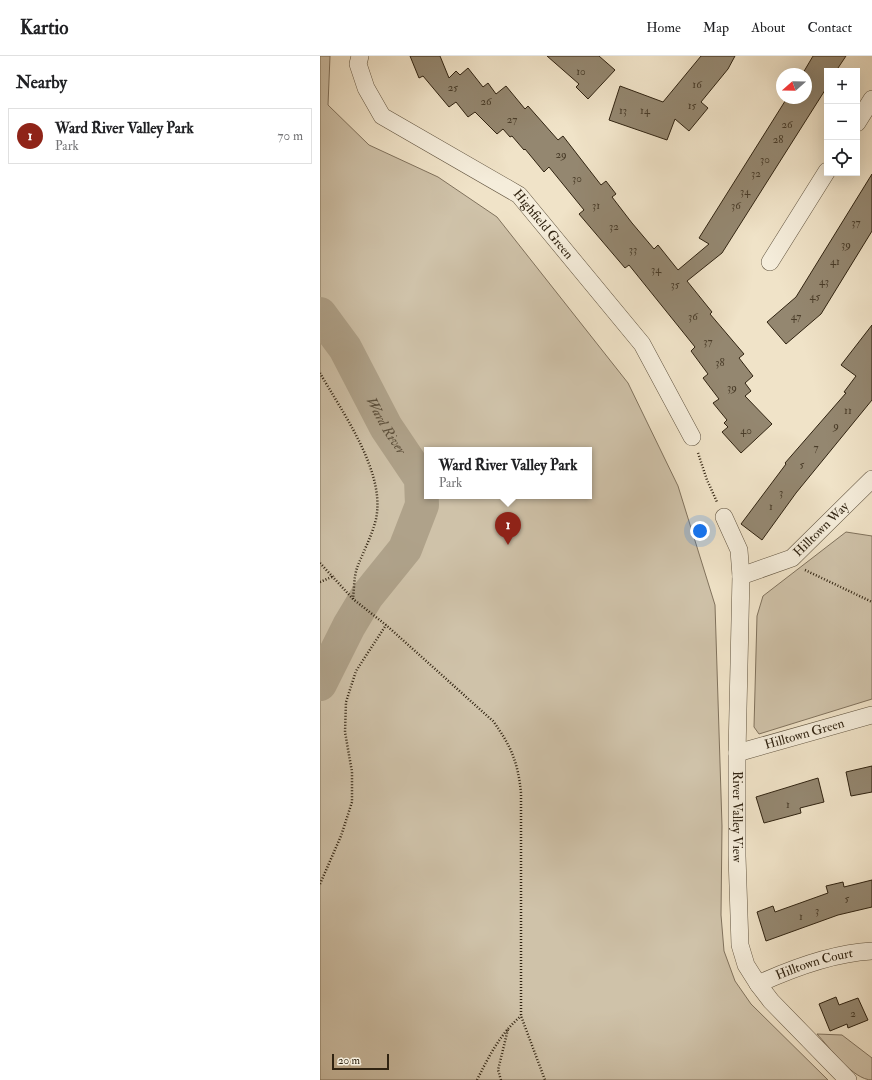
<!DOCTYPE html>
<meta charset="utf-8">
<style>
:root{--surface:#fff;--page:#f2f2f2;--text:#202124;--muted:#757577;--line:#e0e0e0;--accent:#8f2418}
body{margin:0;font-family:"IM FELL Double Pica",serif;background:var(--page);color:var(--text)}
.controls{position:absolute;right:12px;top:12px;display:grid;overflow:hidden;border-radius:0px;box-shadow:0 4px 16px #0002}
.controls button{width:36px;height:36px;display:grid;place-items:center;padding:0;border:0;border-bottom:1px solid var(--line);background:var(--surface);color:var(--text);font:20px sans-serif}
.compass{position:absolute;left:456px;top:12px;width:36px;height:36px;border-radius:50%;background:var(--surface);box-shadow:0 4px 16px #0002;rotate:250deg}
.scale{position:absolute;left:12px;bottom:10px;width:57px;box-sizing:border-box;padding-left:4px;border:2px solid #302311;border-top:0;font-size:11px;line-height:14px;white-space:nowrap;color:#302311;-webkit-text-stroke:3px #f5eddb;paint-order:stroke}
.you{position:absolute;left:380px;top:475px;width:14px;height:14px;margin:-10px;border:3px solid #fff;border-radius:50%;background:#1a73e8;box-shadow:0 0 0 6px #1a73e833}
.badge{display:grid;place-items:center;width:26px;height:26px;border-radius:50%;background:var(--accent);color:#fff;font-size:13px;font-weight:700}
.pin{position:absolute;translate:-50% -33px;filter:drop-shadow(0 1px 2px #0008)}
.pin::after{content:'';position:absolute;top:21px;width:14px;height:12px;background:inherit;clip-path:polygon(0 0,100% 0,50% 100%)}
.popup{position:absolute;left:104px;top:391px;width:168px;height:52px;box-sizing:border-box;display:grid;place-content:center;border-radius:0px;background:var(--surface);filter:drop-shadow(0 1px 3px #0005);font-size:13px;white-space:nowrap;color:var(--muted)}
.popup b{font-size:15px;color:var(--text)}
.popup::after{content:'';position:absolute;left:50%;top:100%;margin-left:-8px;border:8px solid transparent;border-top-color:var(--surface)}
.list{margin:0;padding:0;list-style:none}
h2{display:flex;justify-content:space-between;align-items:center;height:52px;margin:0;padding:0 16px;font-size:17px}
h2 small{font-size:13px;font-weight:400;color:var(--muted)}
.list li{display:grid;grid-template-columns:26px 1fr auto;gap:12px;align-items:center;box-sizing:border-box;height:56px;margin:0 8px 8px;padding:0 8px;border:1px solid var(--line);border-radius:0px}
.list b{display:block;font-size:15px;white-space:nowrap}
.list p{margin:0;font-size:13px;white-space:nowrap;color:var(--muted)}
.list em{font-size:13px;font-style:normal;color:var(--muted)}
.icon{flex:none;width:22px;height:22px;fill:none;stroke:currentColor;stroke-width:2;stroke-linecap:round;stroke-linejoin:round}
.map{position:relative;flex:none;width:552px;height:1024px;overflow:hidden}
header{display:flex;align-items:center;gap:24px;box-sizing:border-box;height:56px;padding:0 20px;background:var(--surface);border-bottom:1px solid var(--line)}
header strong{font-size:19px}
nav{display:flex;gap:22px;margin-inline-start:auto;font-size:14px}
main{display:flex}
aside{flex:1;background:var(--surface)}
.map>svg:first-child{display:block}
.green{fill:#cfc2a9;stroke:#80725d;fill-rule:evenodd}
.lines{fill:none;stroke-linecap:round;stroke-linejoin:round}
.river{stroke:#afa28a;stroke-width:34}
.building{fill:#948770;stroke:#302311}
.minor-casing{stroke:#60533f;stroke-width:18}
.path{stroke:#302311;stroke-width:2.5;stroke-dasharray:1 2;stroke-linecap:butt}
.minor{stroke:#f5eddb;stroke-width:17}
.labels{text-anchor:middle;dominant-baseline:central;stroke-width:4;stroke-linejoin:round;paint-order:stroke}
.number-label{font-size:11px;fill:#493c29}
.street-label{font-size:13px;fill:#302311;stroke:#f5eddb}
.water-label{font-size:14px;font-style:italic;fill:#5c4f3b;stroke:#f5eddb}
</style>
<header>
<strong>Kartio</strong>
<nav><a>Home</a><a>Map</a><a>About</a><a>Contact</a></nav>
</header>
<main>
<aside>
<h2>Nearby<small></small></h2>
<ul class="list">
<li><span class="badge">1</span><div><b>Ward River Valley Park</b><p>Park</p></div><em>70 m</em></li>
</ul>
</aside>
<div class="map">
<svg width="552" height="1024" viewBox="0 0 552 1024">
<rect width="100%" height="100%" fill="#f0e3c8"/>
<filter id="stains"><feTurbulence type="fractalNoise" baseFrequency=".005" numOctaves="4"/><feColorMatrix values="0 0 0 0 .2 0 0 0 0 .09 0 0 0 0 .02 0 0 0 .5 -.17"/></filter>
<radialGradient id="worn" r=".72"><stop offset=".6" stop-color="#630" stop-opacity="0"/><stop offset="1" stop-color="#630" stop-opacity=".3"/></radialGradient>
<path class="green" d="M0,0H10L8,49L49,89L118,121L177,161L308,327L358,430L395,549L402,770L401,859L404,895L415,925L431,948L508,1024H0ZM107,394H269V440H107Z
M526,476L552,480V643L439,678L434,671L437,560L443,540Z
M497,978L522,979L552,1002V1024C533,1024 509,991 497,978Z"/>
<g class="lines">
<path class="river" id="s1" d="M0,258L25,292L66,371L101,423L102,449L85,493L47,540L29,570L0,628"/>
</g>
<path class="building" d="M90,0H120L129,22L136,15L140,19L148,12L163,31L168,27L176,38L186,30L205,53L208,50L238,84L243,80L281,129L286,125L296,138L292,141L312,167L334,193L338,189L358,214L389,188L379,182L467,42H486V18L483,17L493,0H526L516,15H507V31L402,197L367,225L392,256L390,258L424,298L419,302L433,320L425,327L431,335L425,340L452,368L421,397L402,376L408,371L404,367L407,364L393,347L399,343L383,322L388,318L371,295L375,291L309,209L305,212L259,158L264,154L229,111L224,116L205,93L204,94L192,80L190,81L183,73L177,78L155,56L148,61L136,46L129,51L103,20L99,22Z
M227,0H279L295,14L268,43L256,31L259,28Z
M381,0H415L408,13L381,46L388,52L369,75L355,63L347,84L289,64L300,30L343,46Z
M552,118V175L501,258L466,288L447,266L476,241Z
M552,269V344L476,437L442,484L421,468L466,408L465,407L526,337L524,336L536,320L521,309Z
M552,710V736L531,740L526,716Z
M498,722L504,746L480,752L481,757L444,767L436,741Z
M552,824V851L518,859L446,885L437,856L453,850L455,856L508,837L506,830L523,826L524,831Z
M516,941L519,949L538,942L548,964L528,972L527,968L510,975L499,948Z"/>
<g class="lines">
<g class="minor-casing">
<g id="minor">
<path id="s2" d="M40,0L38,8L46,32L62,60L199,139L322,288L372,381"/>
<path d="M537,67L552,43"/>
<path d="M450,206L507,115"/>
<path id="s3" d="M404,461L419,494L421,520L417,697V800L420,889L426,909L438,928L451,945L528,1024"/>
<path id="s4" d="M421,520L472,502L552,423"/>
<path id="s5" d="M417,697L552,659"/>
<path id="s6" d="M438,928C473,912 513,897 552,895"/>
</g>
</g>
<path class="path" d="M0,317C22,356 66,416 56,463C52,480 43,496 37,512C34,521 34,533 33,543
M378,397L387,424L397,446
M0,507L33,543L66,569L173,665C191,690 198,706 201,737V960L225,1024
M485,514L552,546
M0,526L14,520
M0,828L21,780L32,746V716L25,676L26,646L36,615L66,569
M157,1024C169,1000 180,978 201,960
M181,1024L178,1014L188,973"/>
<use href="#minor" class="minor"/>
</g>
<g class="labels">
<g class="number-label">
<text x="261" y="15">10</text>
<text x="377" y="28">16</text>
<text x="133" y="31">25</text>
<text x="166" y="45">26</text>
<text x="372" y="49">15</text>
<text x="303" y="54">13</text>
<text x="325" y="54">14</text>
<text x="192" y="63">27</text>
<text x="467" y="68">26</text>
<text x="458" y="83">28</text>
<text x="241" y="98">29</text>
<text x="445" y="103">30</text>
<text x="436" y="117">32</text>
<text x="257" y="122">30</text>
<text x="425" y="135">34</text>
<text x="276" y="149">31</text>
<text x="416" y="149">36</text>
<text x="536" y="166">37</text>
<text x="294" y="170">32</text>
<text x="526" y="188">39</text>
<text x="313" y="193">33</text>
<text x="515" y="205">41</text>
<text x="336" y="213">34</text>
<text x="504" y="225">43</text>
<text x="355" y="228">35</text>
<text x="495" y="240">45</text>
<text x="373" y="260">36</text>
<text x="476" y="260">47</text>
<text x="388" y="285">37</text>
<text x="400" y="306">38</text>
<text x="412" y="331">39</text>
<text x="528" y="354">11</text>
<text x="516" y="369">9</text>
<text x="426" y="374">40</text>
<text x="496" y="391">7</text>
<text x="482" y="408">5</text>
<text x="461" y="436">3</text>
<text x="451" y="450">1</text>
<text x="468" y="748">1</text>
<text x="527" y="842">5</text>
<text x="497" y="854">3</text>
<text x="481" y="860">1</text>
<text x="533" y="957">2</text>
</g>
<g class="street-label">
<text stroke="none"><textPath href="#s2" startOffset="262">Highfield Green</textPath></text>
<text stroke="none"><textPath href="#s4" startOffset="95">Hilltown Way</textPath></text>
<text stroke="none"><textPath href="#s5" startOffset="70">Hilltown Green</textPath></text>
<text stroke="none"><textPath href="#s3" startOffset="303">River Valley View</textPath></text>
<text stroke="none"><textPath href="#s6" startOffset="60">Hilltown Court</textPath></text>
</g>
<g class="water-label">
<text stroke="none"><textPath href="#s1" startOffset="130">Ward River</textPath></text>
</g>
</g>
<rect width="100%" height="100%" filter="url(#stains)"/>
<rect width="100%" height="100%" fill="url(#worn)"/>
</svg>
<div class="controls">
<button>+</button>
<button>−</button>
<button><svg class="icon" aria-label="locate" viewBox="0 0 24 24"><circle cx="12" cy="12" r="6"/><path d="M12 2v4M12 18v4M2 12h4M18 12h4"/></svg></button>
</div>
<svg class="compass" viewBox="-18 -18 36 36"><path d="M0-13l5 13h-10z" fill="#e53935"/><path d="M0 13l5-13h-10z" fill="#757577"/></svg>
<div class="scale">20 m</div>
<div class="you"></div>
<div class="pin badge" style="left:188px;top:489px">1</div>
<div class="popup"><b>Ward River Valley Park</b>Park</div>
</div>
</main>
